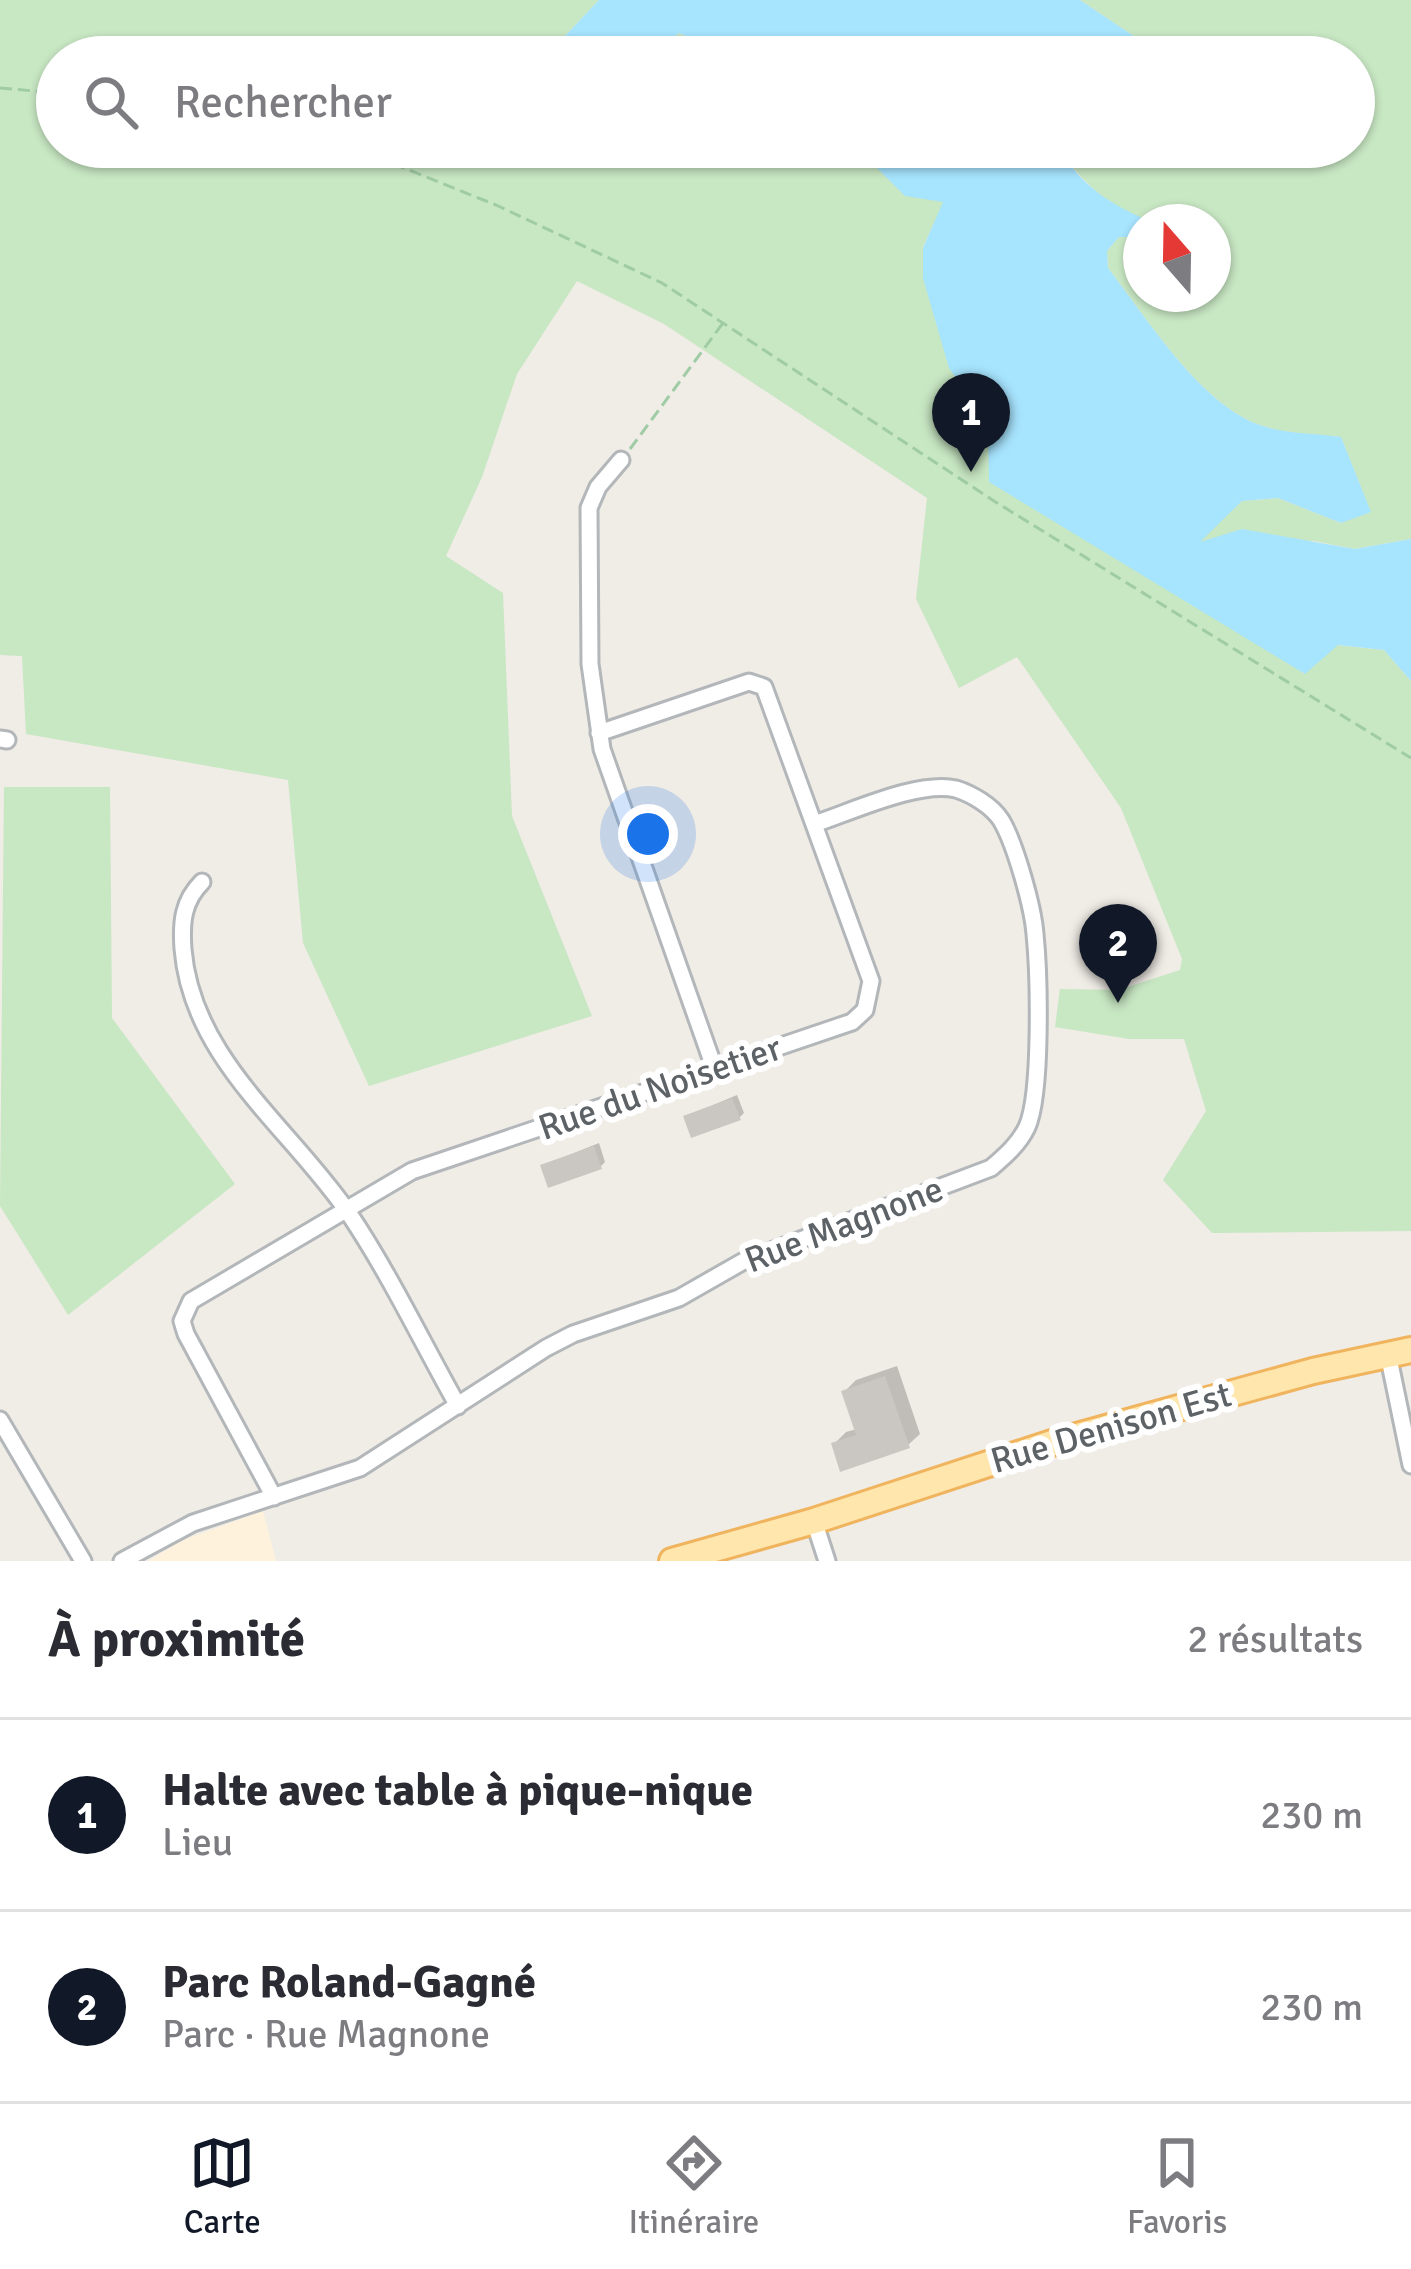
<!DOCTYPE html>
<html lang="fr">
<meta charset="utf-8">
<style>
:root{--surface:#fff;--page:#f2f2f3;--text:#2b2b33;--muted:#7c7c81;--line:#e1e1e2;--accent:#111827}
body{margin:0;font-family:Signika,sans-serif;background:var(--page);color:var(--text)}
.compass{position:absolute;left:1123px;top:204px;width:108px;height:108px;border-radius:50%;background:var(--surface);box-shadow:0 3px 9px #0004;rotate:340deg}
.you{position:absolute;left:648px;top:834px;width:42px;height:42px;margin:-30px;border:9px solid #fff;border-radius:50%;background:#1a73e8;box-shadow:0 0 0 18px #1a73e833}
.badge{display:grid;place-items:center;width:78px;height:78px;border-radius:50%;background:var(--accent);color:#fff;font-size:39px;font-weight:700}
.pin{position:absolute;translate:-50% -99px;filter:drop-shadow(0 3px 6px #0008)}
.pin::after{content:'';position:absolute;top:63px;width:42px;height:36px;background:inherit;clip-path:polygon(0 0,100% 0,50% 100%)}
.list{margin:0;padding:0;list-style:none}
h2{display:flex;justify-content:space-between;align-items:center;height:156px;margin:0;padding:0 48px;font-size:51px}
h2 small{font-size:39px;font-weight:400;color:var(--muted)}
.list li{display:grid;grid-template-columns:78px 1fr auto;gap:36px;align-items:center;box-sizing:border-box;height:192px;padding:0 48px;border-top:3px solid var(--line)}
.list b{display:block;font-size:45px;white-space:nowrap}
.list p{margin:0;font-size:39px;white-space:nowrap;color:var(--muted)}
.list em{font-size:39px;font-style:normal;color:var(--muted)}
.icon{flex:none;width:66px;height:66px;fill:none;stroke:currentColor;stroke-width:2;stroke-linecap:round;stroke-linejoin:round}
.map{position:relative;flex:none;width:1411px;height:1561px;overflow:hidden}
.search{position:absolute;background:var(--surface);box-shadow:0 3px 9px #0004;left:36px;right:36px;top:36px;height:132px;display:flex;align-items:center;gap:30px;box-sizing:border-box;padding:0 42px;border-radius:66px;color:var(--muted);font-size:45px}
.sheet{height:540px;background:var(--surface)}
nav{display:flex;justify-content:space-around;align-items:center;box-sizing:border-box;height:168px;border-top:3px solid var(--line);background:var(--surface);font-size:33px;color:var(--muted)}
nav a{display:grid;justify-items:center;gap:6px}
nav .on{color:var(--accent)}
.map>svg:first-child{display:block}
.commercial{fill:#fef2dd}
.green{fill:#c8e7c3}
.water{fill:#a7e4fe}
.shadow{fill:#0003}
.building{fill:#cac7c3}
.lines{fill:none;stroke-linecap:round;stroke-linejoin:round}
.minor-casing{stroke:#b3b7ba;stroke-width:21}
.primary-casing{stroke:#f0b45e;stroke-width:30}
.path{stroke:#9fcca5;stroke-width:3;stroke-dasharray:12 6;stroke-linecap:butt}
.minor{stroke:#fff;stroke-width:15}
.primary{stroke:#fee6ac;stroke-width:24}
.labels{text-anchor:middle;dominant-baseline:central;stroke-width:12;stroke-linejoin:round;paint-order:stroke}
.street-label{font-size:36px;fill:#5d6266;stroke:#fff}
</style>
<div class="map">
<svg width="1411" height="1561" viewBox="0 0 1411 1561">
<rect width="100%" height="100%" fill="#f0ece6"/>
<path class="commercial" d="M263,1511L276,1561H148L181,1541Z"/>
<path class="green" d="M0,0H599L545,57H57V147H856L944,202L923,247L959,388L988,424L1304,674L1337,645L1384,650L1411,681V1231L1212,1233L1163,1180L1206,1111L1184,1039H1129L1055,1027L1060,989L1118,990L1180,970L1182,959L1121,808L1017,657L959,688L916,599L927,498L664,324L577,281L517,374L482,477L446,556L503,593L512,816L592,1016L369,1086L303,943L288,780L26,734L22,656L0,655Z
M1080,0H1411V539L1355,549L1314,541L1197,543L1242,501L1278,498L1341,523L1370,511L1341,437C1315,434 1282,434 1257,424C1198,401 1146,317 1108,268L1107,251L1119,237H1141V294H1213V222C1194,222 1174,224 1155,222C1120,218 1074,177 1060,147H1354V57H1165Z
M679,33L717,49L724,57H661L655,51Z
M4,787H110L112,1018L235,1184L68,1315L0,1206Z"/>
<path class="water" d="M599,0H1080L1165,57H1105L1074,46L1054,48L1052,57H724L717,49L679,33L656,51L661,57H545Z
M856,147H1060C1077,184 1115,208 1153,222H1141V237H1119L1107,251L1108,268C1146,317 1198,401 1257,424C1282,434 1315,433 1341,437L1371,512L1341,523L1278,498L1242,501L1200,542L1242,529L1355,549L1411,539V681L1384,650L1338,645L1305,674L989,482L988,424L949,368L923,278V248L943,202L905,196Z"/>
<path class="shadow" d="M737,1095L744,1113L739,1118L687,1116Z
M599,1143L605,1162L600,1167L544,1165Z
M897,1366L920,1434L908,1445L834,1444L846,1432L857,1429L844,1392L856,1380Z"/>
<path class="building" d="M732,1098L741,1120L691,1138L683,1116Z
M594,1146L602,1169L548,1188L540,1165Z
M885,1376L910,1448L840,1472L831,1443L856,1435L841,1391Z"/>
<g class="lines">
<g class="minor-casing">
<path id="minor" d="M621,460L598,487L589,508L590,664L602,749L715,1070
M0,739L7,740
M202,882C183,901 181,922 183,949C192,1060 291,1128 350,1215C390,1275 422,1342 458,1406
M1388,1354L1411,1465
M0,1420L83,1561
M274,1497L186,1334L182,1321L191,1301L412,1171L852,1022L865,1010L871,981L764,687L749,682L599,733
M814,1521L827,1561
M122,1561L193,1523L360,1468L546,1348L573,1334L679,1298L742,1262L991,1168C1005,1156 1019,1144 1027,1127C1042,1094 1039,974 1035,934C1033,907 1015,843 1001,820C992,806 972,794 956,789C919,780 851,812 814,824"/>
</g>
<g class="primary-casing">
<path id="primary" d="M672,1561L814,1521L1055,1442L1313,1371L1411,1350"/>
</g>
<path class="path" d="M0,88L57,93
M342,147L374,156L496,205L662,283L994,501L1411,758
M630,449L723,323"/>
<use href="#minor" class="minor"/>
<use href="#primary" class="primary"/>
</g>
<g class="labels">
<g class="street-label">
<text transform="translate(660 1088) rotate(-19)">Rue du Noisetier</text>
<text transform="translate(844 1225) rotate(-21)">Rue Magnone</text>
<text transform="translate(1111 1428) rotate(-16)">Rue Denison Est</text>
</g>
</g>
</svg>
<svg class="compass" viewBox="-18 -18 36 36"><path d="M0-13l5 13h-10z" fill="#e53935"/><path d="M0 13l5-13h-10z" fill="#7c7c81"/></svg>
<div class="you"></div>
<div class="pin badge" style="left:971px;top:472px">1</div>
<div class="pin badge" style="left:1118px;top:1003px">2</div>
<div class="search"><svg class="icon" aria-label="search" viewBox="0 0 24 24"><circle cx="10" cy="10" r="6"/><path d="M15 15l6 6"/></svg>Rechercher</div>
</div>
<section class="sheet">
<h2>À proximité<small>2 résultats</small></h2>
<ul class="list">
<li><span class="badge">1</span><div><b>Halte avec table à pique-nique</b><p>Lieu</p></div><em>230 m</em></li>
<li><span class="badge">2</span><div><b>Parc Roland-Gagné</b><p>Parc · Rue Magnone</p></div><em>230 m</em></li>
</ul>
</section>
<nav>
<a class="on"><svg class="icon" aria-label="map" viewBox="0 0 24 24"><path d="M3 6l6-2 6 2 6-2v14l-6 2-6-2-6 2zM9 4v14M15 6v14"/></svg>Carte</a>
<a><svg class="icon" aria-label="directions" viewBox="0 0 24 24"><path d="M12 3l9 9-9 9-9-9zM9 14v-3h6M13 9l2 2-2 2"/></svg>Itinéraire</a>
<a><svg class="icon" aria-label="saved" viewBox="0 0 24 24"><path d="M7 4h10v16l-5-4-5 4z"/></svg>Favoris</a>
</nav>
